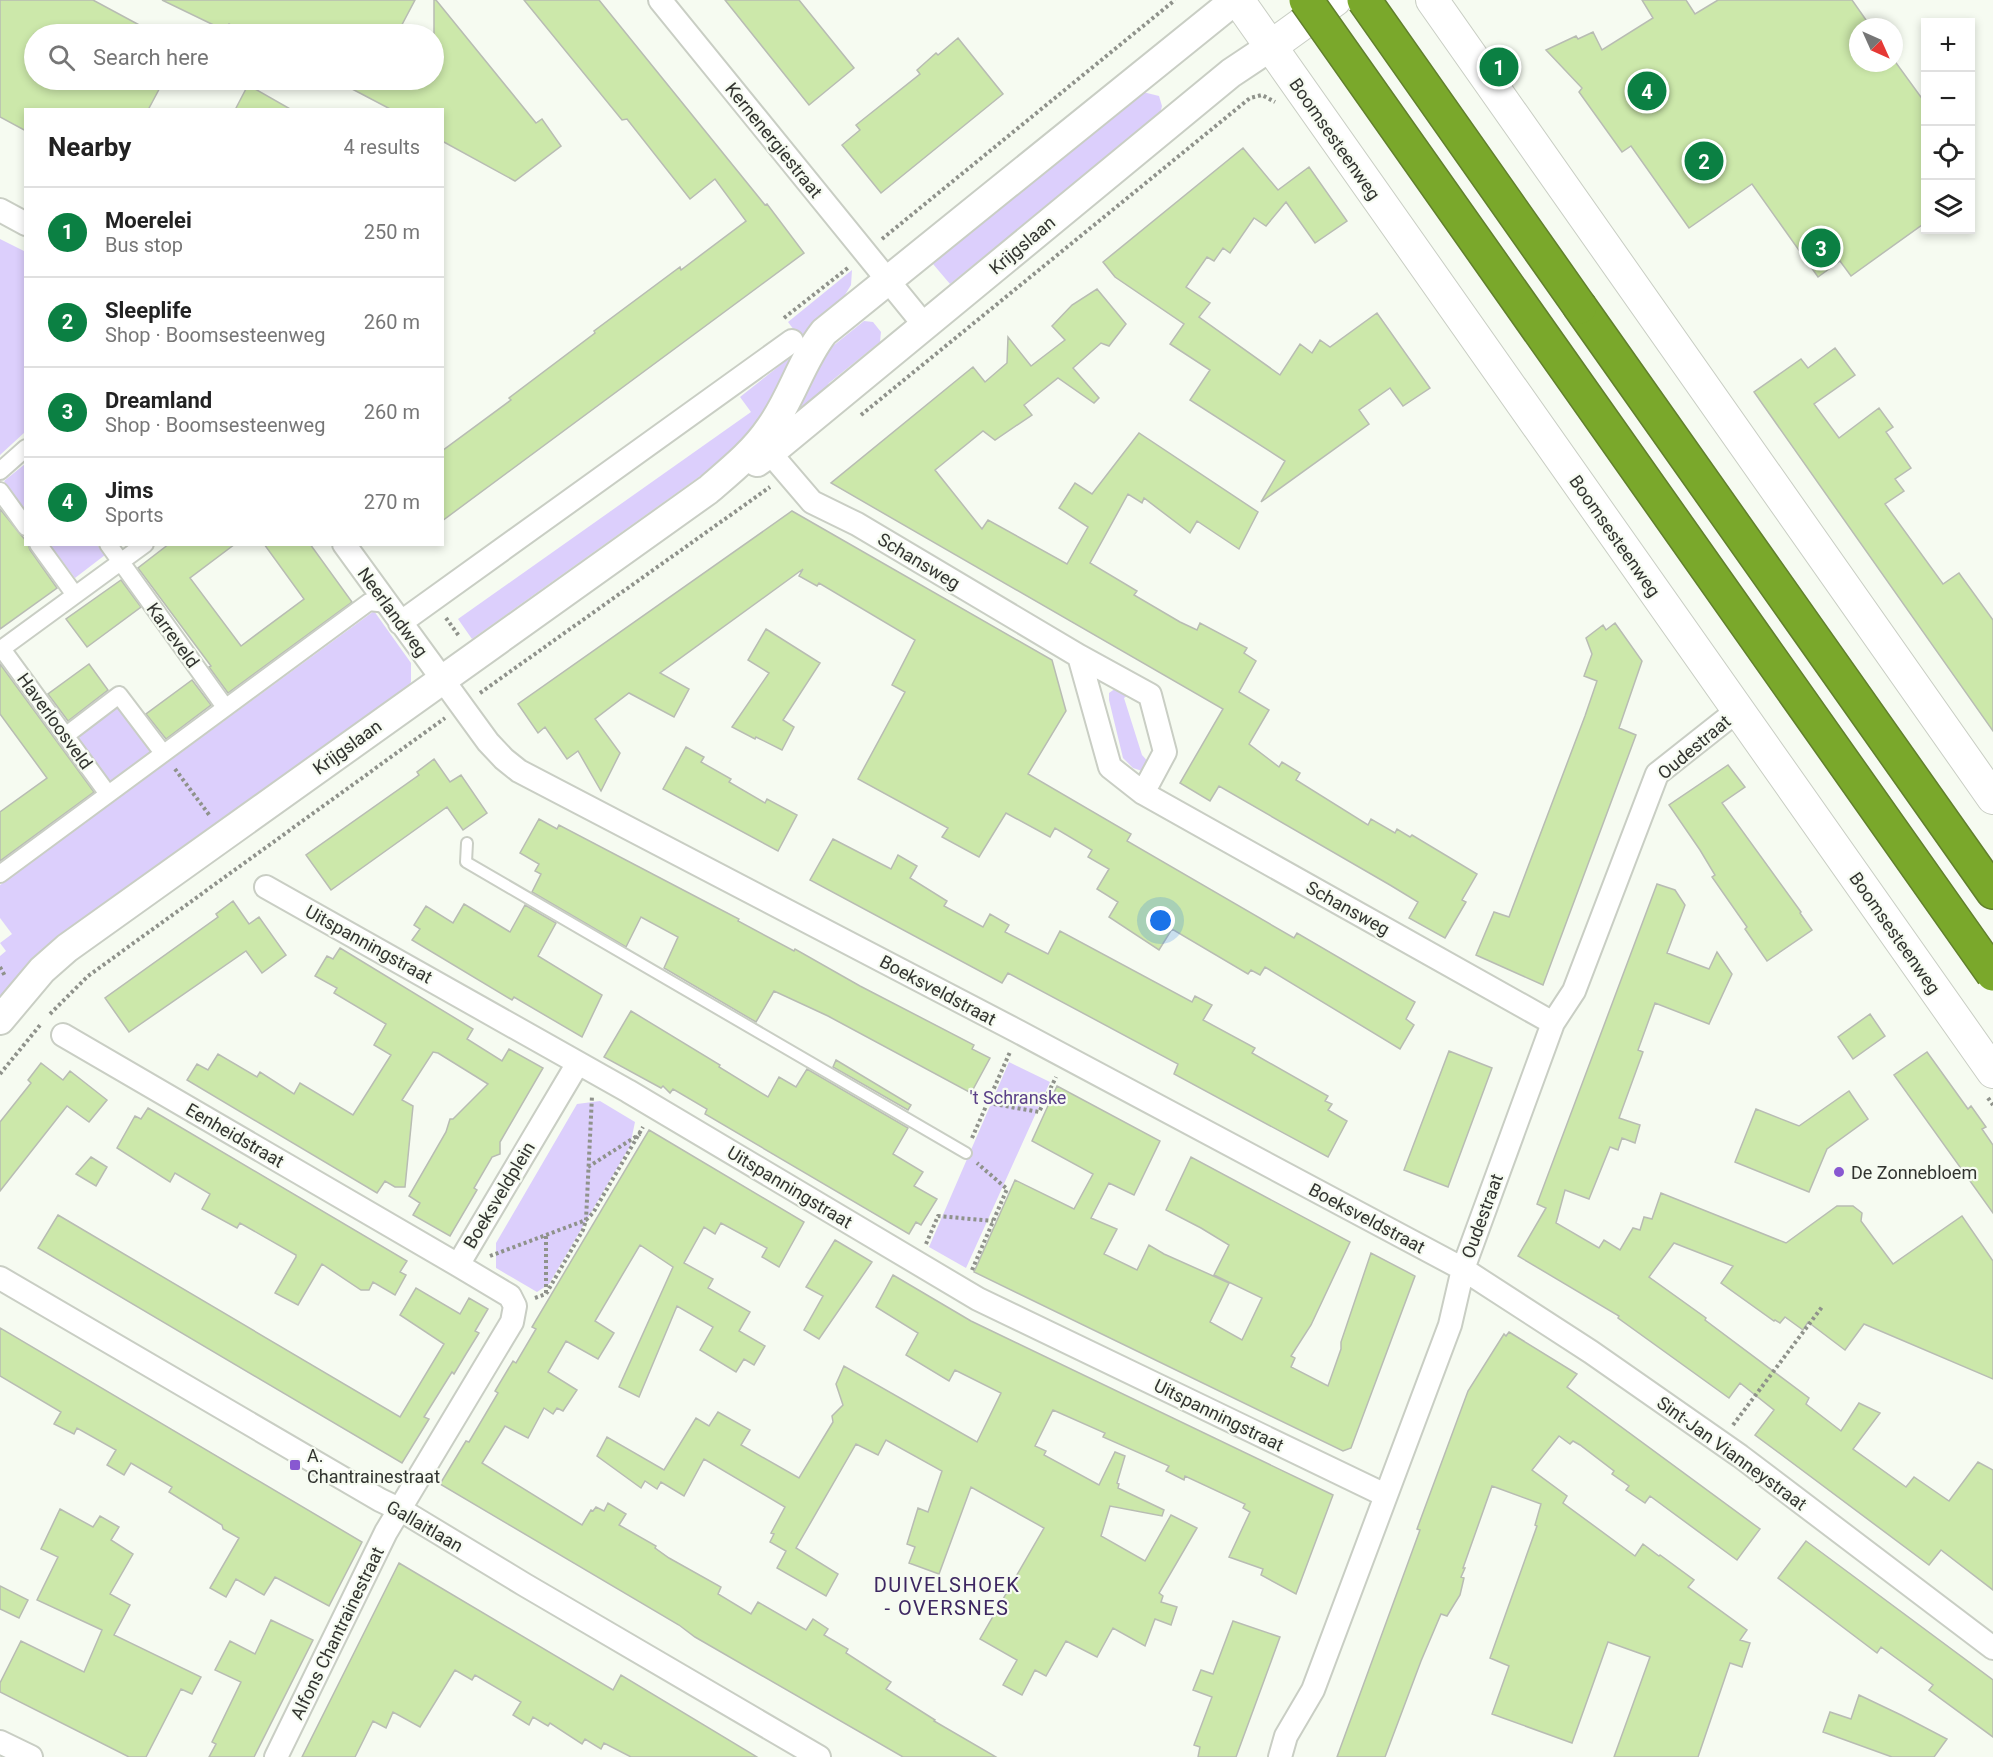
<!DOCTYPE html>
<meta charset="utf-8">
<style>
:root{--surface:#fff;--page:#f2f2f2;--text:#222;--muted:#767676;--line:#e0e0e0;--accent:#0b8043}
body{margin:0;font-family:Roboto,sans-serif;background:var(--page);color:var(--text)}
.controls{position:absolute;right:18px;top:18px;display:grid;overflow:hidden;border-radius:0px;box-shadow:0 3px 9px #0003}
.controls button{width:54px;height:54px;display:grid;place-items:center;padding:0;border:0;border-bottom:2px solid var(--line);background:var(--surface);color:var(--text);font:30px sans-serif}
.compass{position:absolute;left:1849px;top:18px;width:54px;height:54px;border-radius:50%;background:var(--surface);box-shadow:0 3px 9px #0003;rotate:135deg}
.you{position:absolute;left:1161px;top:921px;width:21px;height:21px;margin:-15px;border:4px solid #fff;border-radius:50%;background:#1a73e8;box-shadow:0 0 0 9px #1a73e833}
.badge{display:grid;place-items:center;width:39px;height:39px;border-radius:50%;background:var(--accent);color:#fff;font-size:20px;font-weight:700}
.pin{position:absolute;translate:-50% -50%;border:3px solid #fff;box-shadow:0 2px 6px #0006}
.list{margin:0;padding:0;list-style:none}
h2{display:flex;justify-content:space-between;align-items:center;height:78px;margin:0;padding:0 24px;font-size:26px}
h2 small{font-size:20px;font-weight:400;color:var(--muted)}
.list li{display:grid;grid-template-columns:39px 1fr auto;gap:18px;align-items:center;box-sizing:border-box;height:90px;padding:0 24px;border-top:2px solid var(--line)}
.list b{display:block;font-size:22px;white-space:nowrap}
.list p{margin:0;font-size:20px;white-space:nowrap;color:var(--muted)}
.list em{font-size:20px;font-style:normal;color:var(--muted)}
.icon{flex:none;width:33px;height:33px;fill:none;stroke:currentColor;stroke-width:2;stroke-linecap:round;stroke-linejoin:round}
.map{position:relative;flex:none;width:1993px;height:1757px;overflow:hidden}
.search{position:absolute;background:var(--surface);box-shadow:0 3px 9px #0003;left:24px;top:24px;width:420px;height:66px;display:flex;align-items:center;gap:15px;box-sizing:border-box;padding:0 21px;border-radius:33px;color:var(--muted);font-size:22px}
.panel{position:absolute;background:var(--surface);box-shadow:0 3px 9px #0003;left:24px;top:108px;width:420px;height:438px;border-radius:0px}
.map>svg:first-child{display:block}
.green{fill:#dccffc}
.building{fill:#cce8aa;stroke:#b8bcb3;stroke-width:1.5}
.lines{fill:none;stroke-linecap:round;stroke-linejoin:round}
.service-casing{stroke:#c9cec4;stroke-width:14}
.pedestrian-casing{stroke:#c9cec4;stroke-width:20}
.minor-casing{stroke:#c9cec4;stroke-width:26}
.tertiary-casing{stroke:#c9cec4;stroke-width:32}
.secondary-casing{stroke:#c9cec4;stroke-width:34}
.motorway-casing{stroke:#617f2d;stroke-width:36}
.path{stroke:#8f928b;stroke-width:4;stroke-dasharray:3 3;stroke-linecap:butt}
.service{stroke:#fff;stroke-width:10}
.pedestrian{stroke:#fff;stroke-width:16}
.minor{stroke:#fff;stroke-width:22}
.tertiary{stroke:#fff;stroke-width:28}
.secondary{stroke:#fff;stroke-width:32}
.motorway{stroke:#7aa82b;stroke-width:33}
.motorway-bridge-casing{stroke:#617f2d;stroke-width:36;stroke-linecap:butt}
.motorway-bridge{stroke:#7aa82b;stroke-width:33}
.poi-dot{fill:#8858d1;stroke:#f6fbf1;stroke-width:2}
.labels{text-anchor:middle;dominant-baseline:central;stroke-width:4.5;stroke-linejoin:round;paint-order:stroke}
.street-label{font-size:18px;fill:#323430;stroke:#f6fbf1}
.park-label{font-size:18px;fill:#5b4088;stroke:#f6fbf1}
.poi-label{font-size:18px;fill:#323430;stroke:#f6fbf1;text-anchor:start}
.neighbourhood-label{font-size:20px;letter-spacing:1.5px;fill:#3d2761;stroke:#f6fbf1}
</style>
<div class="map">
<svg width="1993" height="1757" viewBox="0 0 1993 1757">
<rect width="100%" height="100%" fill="#f6fbf1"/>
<path class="green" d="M1143,92L1159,96L1162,106L1160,114L950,284L933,264Z
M0,239L26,252L25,432L0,455Z
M852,270L851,285L840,303L748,442L472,639L458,619L751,412L740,397L798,351L800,338L788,322Z
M864,321L873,322L881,332L880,342L829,383L813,414L790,431L813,362Z
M25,464V511L4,481Z
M50,545H97L105,555L75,578Z
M374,611L411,663V682L402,696L33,959L0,999V956L6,951L0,943L12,934L0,918V885Z
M1119,686L1128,695L1124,698L1142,755L1152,766L1148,773L1133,768L1123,758L1109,700V693Z
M117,706L152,753L111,784L76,737Z
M1009,1062L1050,1082L966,1268L929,1247Z
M600,1101L635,1122L630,1146L549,1284L537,1292L496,1268V1243L577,1104Z"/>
<path class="building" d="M0,0H93L156,34H34V80H164L148,110H26V131L0,117Z
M162,0H415L397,34H249L229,24L224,30Z
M434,0H436L536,123L542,119L561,146L515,181L442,141V110H392L335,80H434Z
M524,0H599L765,205L767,204L804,253L442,521V451L511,400L509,398L595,333L594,331L680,267L681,270L746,221L715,179L690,199L627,119L622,120Z
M725,0H799L854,68L809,105Z
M1642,0H1686L1695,14L1718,0H1852L1871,27H1858V63H1894V60L1926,104V222L1851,276L1840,261L1818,277L1752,184L1689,228L1631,146L1622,152L1579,92L1582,88L1546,50L1576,36L1578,39L1593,32L1602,50L1653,18Z
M958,38L1003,94L881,193L842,145L860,130L856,125L920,74L917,70L936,53L938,55Z
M248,85L292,110H235Z
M1243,148L1278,190L1309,167L1347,221L1315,243L1286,202L1266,226L1254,218L1230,253L1223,248L1214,261L1207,257L1186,287L1210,303L1199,317L1280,375L1300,344L1312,353L1320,340L1330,347L1377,313L1430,388L1403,406L1390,388L1359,410L1369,424L1261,502L1285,461L1190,400L1210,370L1170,344L1184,324L1115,277L1103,262Z
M1097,289L1126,324L1109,346L1101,343L1073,368L1099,398L1094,403L1058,378L1024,405L1032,415L995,440L983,431L935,470L982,529L988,520L1067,564L1088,527L1059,508L1075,483L1092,494L1139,433L1258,512L1239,549L1197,521L1190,533L1144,498L1142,503L1128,494L1090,563L1137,591L1134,595L1180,622L1197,630L1200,623L1247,648L1244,653L1256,661L1239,692L1269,710L1249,744L1279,767L1282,762L1300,773L1296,780L1368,825L1371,819L1395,833L1397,829L1410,837L1412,835L1477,874L1462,900L1466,902L1445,938L1409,918L1418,902L1390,885L1219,786L1210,801L1180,783L1223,709L831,483L973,367L985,382L1007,363L1008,337L1031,366L1065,340L1052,326L1072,305Z
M1835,348L1855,375L1814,404L1839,438L1879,408L1893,427L1886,432L1911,468L1895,479L1904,491L1885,504L1943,584L1959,573L1993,620V731L1754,392L1801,359L1808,368Z
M0,509L26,541V544H28L30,550L57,588L0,629Z
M792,511L1052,660L1066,711L1028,774L1131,834L1127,841L1294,938L1297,933L1415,1002L1406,1019L1414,1025L1400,1049L1265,967L1260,975L1251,970L1248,974L1172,929L1159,950L1109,917L1118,902L1097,889L1109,869L1088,857L1092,850L1055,828L1050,837L1006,813L979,857L942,837L948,828L858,779L905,692L892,685L915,640L819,583L817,586L799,576L803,569L660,673L689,689L674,717L629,693L595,719L620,753L601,791L578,751L567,759L545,727L538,733L518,704Z
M169,544H235L190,578L241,646L304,599L264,544H310L352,602L228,693L209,667L211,666L138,568Z
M121,580L141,607L87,647L66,619Z
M1615,623L1642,661L1619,728L1636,735L1543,985L1476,955L1494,912L1509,917L1585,716L1597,681L1584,676L1592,654L1586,638L1603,625L1606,630Z
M766,629L820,663L783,720L794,727L782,750L756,737L755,739L732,727L769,673L748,660Z
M0,664L94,792L0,861V812L47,778L0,714Z
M89,664L108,690L68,721L48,694Z
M192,680L211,705L166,739L146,714Z
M686,747L704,757L701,762L731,779L729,782L765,803L767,799L797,815L778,851L663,789Z
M434,759L450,782L461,775L487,813L463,830L447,807L331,890L306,855L419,775L417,772Z
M1728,765L1745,787L1722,803L1801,912L1800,913L1812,930L1767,961L1745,929L1747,927L1712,877L1715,875L1700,850L1669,805Z
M539,819L557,829L559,825L708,903L739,919L738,921L794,951L795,949L860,986L974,1045L972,1049L990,1058L971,1093L828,1016L774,991L756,1022L664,968L678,937L641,917L626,947L532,892L541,874L535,871L539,864L520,853Z
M833,839L891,869L898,855L917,866L910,878L947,901L944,906L983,927L990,914L1009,925L1005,932L1048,954L1060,931L1192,1002L1195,996L1212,1005L1203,1020L1255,1048L1252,1053L1328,1096L1325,1101L1332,1104L1328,1110L1347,1121L1328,1157L1174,1074L1178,1064L1008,973L1002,983L810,880Z
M1657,884L1675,890L1685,905L1667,953L1709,969L1717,952L1732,974L1709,1024L1655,1003L1638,1050L1643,1052L1619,1118L1640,1125L1635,1143L1622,1138L1618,1150L1610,1147L1589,1199L1565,1190L1556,1223L1599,1248L1604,1240L1620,1250L1633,1228L1640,1230L1644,1217L1652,1219L1661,1193L1786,1243L1837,1206H1853L1862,1213L1861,1221L1893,1264L1962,1216L1993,1261V1379L1864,1324L1845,1350L1808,1322L1803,1330L1785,1317L1780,1323L1775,1320L1774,1321L1721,1283L1733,1266L1674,1243L1649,1277L1706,1318L1705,1320L1809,1398L1806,1404L1841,1431L1859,1403L1880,1413L1853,1449L1906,1487L1914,1477L1949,1501L1978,1462L1993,1470V1590L1941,1550L1929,1565L1755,1435L1774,1410L1740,1383L1729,1398L1618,1318L1619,1316L1518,1256L1546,1208L1537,1204Z
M233,901L249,924L259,917L286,955L262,973L246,951L129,1032L105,998L218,917L216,914Z
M464,904L510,932L525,905L556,923L538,956L602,995L582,1037L514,997L512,1000L412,940L420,929L414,925L426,906L453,923Z
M340,948L473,1029L467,1039L502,1061L509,1049L543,1068L500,1142V1154L492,1157L474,1188L477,1190L450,1236L413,1215L420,1203L409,1196L446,1132L450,1119H453L488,1084L438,1053L433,1052L402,1100L413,1106L405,1187H395L385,1181L377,1193L187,1080L197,1064L208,1070L218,1054L257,1077L260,1072L294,1094L300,1083L353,1115L391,1055L374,1045L386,1024L334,993L337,988L315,976L327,956L333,959Z
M631,1011L720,1065L719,1067L768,1097L779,1077L796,1087L807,1069L908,1128L893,1154L923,1172L914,1186L937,1199L921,1225L916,1222L909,1234L705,1114L707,1109L673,1089L670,1093L663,1086L661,1088L604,1057Z
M1870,1014L1885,1036L1853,1059L1838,1037Z
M1449,1051L1492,1068L1448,1187L1404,1170Z
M1927,1052L1968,1109L1971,1106L1986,1127L1982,1129L1993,1145V1213L1894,1075Z
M836,1060L911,1105L908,1110L833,1067Z
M41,1063L63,1080L70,1071L107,1100L89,1122L67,1106L0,1191V1122L31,1083L28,1080Z
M1057,1086L1160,1141L1134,1195L1109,1183L1091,1218L1117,1229L1104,1254L1137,1270L1149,1245L1164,1254L1229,1283L1210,1322L1242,1340L1262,1298L1214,1275L1229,1245L1201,1228L1166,1210L1191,1157L1350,1242L1311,1325L1291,1356L1295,1358L1291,1367L1328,1386L1341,1349V1342L1371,1253L1415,1276L1351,1448L1343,1451L974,1272L1015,1180L1074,1209L1093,1174L1032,1141Z
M1849,1091L1868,1119L1827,1149L1809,1192L1735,1162L1756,1109L1799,1126Z
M148,1108L407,1261L400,1272L406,1275L395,1295L373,1282L369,1290H361L322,1264L298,1305L275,1293L296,1257V1255L240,1223L237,1228L202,1209L210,1194L175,1173L170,1182L117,1148L135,1116L141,1119Z
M649,1130L804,1222L779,1267L762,1257L767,1248L721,1223L715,1234L704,1227L684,1263L713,1279L708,1288L750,1312L739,1331L765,1346L754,1365L744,1359L736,1372L700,1350L713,1327L677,1306L639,1397L619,1387L673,1267L640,1245L595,1321L614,1333L598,1359L566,1341L548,1372L577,1390L563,1411L557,1408L553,1414L544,1408L528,1438L505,1426L482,1463L582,1525L591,1510L593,1511L596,1507L604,1511L608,1503L626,1514L619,1525L656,1546L655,1548L669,1558L721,1587L718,1594L751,1614L758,1602L806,1630L813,1619L828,1629L824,1635L848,1649L846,1653L891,1682L886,1689L935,1720L934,1721L996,1757H903L695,1637L679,1625L440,1484L466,1441L469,1442L498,1393L495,1391L513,1361L516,1363L536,1329L532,1327Z
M91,1157L107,1167L96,1186L76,1174Z
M58,1215L400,1417L444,1344L400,1315L416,1288L460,1314L469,1298L488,1309L475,1331L479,1333L466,1354L454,1374L452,1372L424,1417L429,1419L402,1463L38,1248Z
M835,1240L872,1262L819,1339L804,1330L823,1296L806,1287Z
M893,1275L971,1321L1333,1495L1296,1594L1261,1575L1263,1569L1229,1557L1250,1512L1243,1508L1245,1504L1185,1476L1184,1480L1166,1471L1169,1466L1103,1437L1105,1433L1053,1410L1035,1446L1046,1451L1044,1455L1099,1485L1115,1452L1125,1456L1117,1483L1119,1484L1118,1488L1164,1510L1162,1516L1110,1506L1101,1536L1145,1561L1171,1515L1197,1528L1159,1593L1163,1596L1161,1602L1177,1607L1171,1625L1155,1619L1145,1646L1113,1628L1097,1657L1066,1641L1046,1676L1035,1670L1022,1695L1003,1685L1017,1660L980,1639L1044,1528L971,1487L939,1574L909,1563L915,1547L907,1544L918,1508L928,1512L942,1471L886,1440L878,1455L856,1444L796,1548L838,1574L826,1596L777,1568L786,1551L770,1542L774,1534L771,1533L785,1507L704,1459L684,1496L661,1482L657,1489L645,1481L641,1488L597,1456L607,1437L664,1470L696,1418L709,1426L718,1412L750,1430L741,1445L799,1478L833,1422L832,1416L843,1405L836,1384L844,1366L977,1442L1001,1393L955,1370L949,1381L906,1355L918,1333L876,1307Z
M0,1328L362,1542L329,1606L275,1577L264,1595L236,1579L226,1597L210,1588L239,1538L223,1529L222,1525L169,1492L172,1487L131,1463L124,1475L107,1465L116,1450L77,1428L74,1434L54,1424L61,1412L0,1376Z
M1509,1332L1577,1374L1567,1387L1760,1529L1737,1560L1650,1496L1645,1503L1626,1490L1629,1486L1612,1474L1614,1471L1580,1445L1573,1441L1570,1444L1559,1436L1532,1470L1567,1496L1563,1503L1635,1556L1643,1544L1659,1556L1660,1555L1694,1580L1688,1587L1747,1630L1740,1640L1750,1643L1742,1667L1730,1663L1698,1757H1614L1650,1657L1608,1642L1572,1743L1492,1714L1509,1666L1490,1658L1537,1526L1535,1525L1541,1504L1492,1486L1463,1568H1465L1461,1577L1464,1578L1460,1595L1447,1616L1441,1614L1421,1661L1385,1757H1337L1420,1530L1417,1529L1468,1391L1504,1334L1506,1336Z
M60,1509L93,1527L100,1516L119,1527L111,1540L133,1554L110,1594L130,1605L114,1635L201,1677L192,1694L181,1689L146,1757H129L0,1692V1683L21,1641L84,1672L102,1630L37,1600L58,1557L41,1549Z
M1806,1541L1993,1680V1737L1929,1690L1933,1685L1881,1647L1877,1653L1778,1578Z
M399,1563L613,1690L621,1675L757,1757H631L604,1743L601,1749L585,1739L582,1744L550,1723L548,1726L533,1717L529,1725L513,1715L521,1702L475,1675L472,1680L455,1670L420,1727L393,1712L386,1728L373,1721L355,1757H302Z
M0,1586L28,1600L19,1618L0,1609Z
M271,1620L313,1640L254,1757H209L216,1744L212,1742L241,1682L215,1670L230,1641L255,1654Z
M1233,1621L1280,1637L1236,1757H1198L1200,1747L1194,1745L1212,1697L1193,1690L1201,1670L1213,1674Z
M1859,1695L1901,1715L1947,1739L1934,1757H1892L1823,1732L1830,1712L1851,1719Z"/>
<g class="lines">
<g class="service-casing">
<path id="service" d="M467,843L466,862L966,1153"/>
</g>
<g class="pedestrian-casing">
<path id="pedestrian" d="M0,471L26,448
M0,491L26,527
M38,544L75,595
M108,544L225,707
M2,649L108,794
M0,650L145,544
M65,736L119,695L163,753
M0,874L369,602L387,604"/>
</g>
<g class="minor-casing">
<path id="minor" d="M660,0L925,326
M0,210L26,224
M770,453L812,502L857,524L1079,656L1110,767L1143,793L1553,1023
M344,544L488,742L504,759L519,771L1019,1032L1463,1269L1591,1352L1740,1456L1993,1648
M400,623L792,341
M1079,656L1150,695L1165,752L1143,793
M266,887L628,1091L978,1299L1385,1495
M63,1035L458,1265L510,1296L515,1306L512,1322L386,1532L276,1757
M458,1265L578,1063
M0,1278L380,1500L401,1510L525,1585L819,1757
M0,1742L31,1757
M1280,1757L1286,1736L1313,1690L1450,1325L1463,1269L1553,1023L1574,991L1657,774L1738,710"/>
</g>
<g class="tertiary-casing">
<path id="tertiary" d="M757,462L770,453L1231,73L1270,47
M0,1020L42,970L67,948L708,490C730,471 754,452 770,428C792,398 801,361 824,332L1235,0"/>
</g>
<g class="secondary-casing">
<path id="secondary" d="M1238,0L1993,1072
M1432,0L1993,798
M1270,47L1335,0"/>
</g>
<g class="motorway-casing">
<path id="motorway" d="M1580,307L1993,892"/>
</g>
<path class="path" d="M882,239L1175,0
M784,318L849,267
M861,415L1250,98L1262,95L1275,102
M446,618L459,636
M480,693L770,487
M175,769L210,816
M0,967L5,976
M50,1014L88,976L445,718
M0,1074L41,1024
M1988,1098L1993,1105
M988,1103L1039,1112L1056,1077
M972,1138L1010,1052
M588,1167L640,1134
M926,1244L938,1216L993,1221
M490,1256L586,1220L592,1096
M972,1270L1007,1189L977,1163
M546,1293V1235
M535,1298L546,1294L583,1230L586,1220L593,1213L643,1127
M1733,1425L1822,1307"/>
<use href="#service" class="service"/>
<use href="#pedestrian" class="pedestrian"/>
<use href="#minor" class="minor"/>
<use href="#tertiary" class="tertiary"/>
<use href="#secondary" class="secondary"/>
<use href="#motorway" class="motorway"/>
<g class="motorway-bridge-casing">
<path id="motorway-bridge" d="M1306,0L1993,974
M1364,0L1580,307"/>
</g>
<use href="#motorway-bridge" class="motorway-bridge"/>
</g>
<g class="poi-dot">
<circle cx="1839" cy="1172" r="6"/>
<rect x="289" y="1459" width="12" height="12" rx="3"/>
</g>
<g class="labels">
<g class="street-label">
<text transform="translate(1335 139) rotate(55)">Boomsesteenweg</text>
<text transform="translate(774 140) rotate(51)">Kernenergiestraat</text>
<text transform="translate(1022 245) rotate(-40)">Krijgslaan</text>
<text transform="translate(1615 536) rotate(55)">Boomsesteenweg</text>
<text transform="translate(919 561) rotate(31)">Schansweg</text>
<text transform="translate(393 612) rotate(54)">Neerlandweg</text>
<text transform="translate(173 635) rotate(54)">Karreveld</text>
<text transform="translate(55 721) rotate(54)">Haverloosveld</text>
<text transform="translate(347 747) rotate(-36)">Krijgslaan</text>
<text transform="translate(1694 747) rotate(-40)">Oudestraat</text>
<text transform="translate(1348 908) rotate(29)">Schansweg</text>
<text transform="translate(1895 933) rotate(55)">Boomsesteenweg</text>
<text transform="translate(369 944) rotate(29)">Uitspanningstraat</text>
<text transform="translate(938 990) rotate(28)">Boeksveldstraat</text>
<text transform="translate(235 1135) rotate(30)">Eenheidstraat</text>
<text transform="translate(790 1187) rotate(31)">Uitspanningstraat</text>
<text transform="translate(499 1195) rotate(-59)">Boeksveldplein</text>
<text transform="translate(1482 1216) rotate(-70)">Oudestraat</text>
<text transform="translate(1367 1218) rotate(28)">Boeksveldstraat</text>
<text transform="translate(1219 1415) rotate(26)">Uitspanningstraat</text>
<text transform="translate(1732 1453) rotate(36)">Sint-Jan Vianneystraat</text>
<text transform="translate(425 1526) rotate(30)">Gallaitlaan</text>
<text transform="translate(337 1633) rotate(-64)">Alfons Chantrainestraat</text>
</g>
<g class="park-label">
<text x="1018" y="1097">'t Schranske</text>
</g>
<g class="poi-label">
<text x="1851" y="1172">De Zonnebloem</text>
<text x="307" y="1455">A.<tspan x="307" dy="21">Chantrainestraat</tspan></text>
</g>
<g class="neighbourhood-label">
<text x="947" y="1585">DUIVELSHOEK<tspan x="947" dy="23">- OVERSNES</tspan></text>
</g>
</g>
</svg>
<div class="controls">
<button>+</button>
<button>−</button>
<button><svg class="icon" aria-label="locate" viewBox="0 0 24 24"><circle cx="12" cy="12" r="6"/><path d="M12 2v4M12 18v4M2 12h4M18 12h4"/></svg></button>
<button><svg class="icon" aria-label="layers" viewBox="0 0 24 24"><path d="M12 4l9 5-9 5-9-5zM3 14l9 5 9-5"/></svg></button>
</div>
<svg class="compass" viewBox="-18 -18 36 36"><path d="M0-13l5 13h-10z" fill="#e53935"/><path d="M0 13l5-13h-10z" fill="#767676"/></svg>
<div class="you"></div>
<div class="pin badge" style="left:1499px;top:67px">1</div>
<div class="pin badge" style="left:1704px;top:161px">2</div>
<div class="pin badge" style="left:1821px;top:248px">3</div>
<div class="pin badge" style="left:1647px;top:91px">4</div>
<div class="search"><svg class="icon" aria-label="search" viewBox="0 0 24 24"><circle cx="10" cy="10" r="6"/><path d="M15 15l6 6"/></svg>Search here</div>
<section class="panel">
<h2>Nearby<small>4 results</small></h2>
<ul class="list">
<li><span class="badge">1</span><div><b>Moerelei</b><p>Bus stop</p></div><em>250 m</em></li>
<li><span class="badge">2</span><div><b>Sleeplife</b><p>Shop · Boomsesteenweg</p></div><em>260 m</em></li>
<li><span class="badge">3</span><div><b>Dreamland</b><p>Shop · Boomsesteenweg</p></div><em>260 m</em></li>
<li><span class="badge">4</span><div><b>Jims</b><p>Sports</p></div><em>270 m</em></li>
</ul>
</section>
</div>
